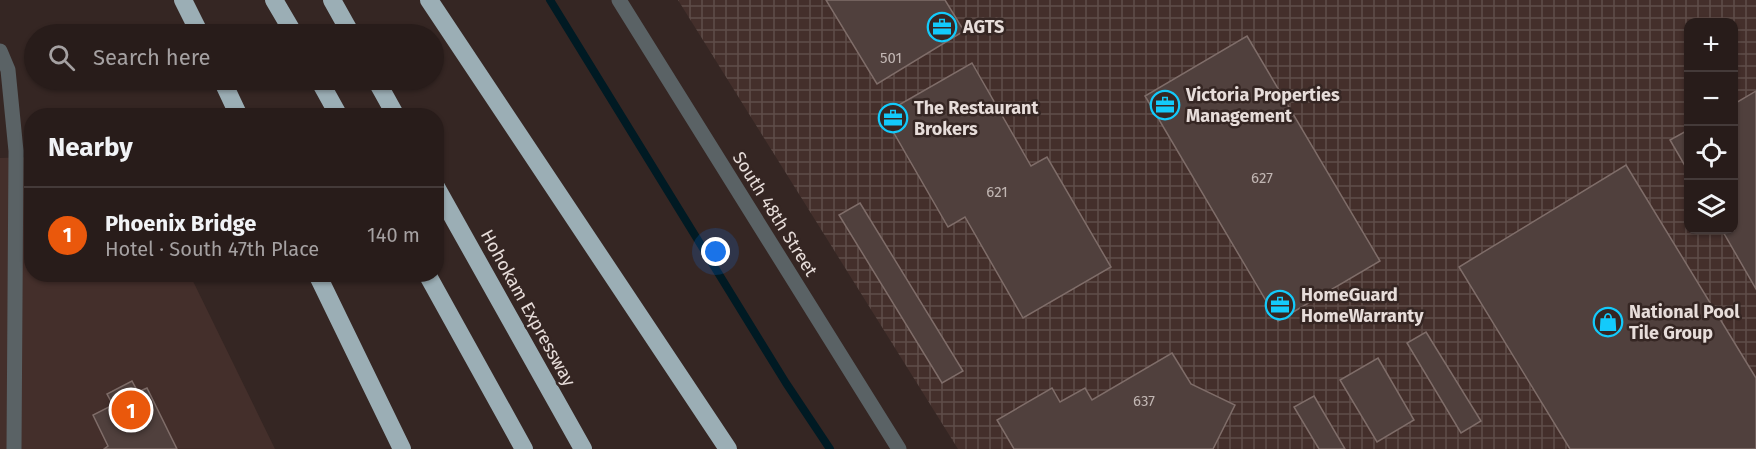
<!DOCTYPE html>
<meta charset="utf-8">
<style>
:root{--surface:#281c1a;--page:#302523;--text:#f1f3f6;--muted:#a5a1a2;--line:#443a39;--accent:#ea580c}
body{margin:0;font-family:"Fira Sans",sans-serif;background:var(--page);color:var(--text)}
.controls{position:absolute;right:18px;top:18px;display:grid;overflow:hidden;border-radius:12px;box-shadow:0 2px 4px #0004}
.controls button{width:54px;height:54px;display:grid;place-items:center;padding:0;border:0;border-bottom:2px solid var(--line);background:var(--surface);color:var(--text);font:30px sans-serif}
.you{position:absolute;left:716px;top:252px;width:21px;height:21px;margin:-15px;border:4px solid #fff;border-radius:50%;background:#1a73e8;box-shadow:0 0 0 9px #1a73e833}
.badge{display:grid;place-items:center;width:39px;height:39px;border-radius:50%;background:var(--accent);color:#fff;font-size:20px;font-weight:700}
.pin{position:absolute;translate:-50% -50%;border:3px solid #fff;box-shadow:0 2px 6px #0006}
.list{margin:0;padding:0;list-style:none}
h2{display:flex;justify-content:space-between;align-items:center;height:78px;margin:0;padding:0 24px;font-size:26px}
h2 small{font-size:20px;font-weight:400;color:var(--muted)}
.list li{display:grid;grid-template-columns:39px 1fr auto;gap:18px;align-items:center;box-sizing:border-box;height:96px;padding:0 24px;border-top:2px solid var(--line)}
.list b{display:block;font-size:22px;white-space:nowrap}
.list p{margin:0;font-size:20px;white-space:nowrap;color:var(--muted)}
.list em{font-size:20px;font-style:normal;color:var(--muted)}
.icon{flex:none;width:33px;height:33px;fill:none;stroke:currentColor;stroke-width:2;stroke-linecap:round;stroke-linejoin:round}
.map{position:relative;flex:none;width:1756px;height:449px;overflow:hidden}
.search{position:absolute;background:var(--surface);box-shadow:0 2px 4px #0004;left:24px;top:24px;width:420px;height:66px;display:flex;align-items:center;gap:15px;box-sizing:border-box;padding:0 21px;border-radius:33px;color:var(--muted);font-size:22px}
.panel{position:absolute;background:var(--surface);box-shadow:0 2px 4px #0004;left:24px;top:108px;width:420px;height:174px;border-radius:24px}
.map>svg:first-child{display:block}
.built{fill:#442f2b}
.industrial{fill:url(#industrial-grid);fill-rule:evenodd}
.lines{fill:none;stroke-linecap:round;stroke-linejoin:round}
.stream{stroke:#001a23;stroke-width:8}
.building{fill:#50403d;stroke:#7f6d69;stroke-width:1.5}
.minor{stroke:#5a6265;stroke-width:15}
.motorway{stroke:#9baeb5;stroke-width:18}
.labels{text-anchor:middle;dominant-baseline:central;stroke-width:5;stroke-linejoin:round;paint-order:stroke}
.number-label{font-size:15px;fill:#c1b6b3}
.poi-label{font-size:18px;font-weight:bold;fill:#e7ddda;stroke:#352623;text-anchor:start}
.street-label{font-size:18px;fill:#e7ddda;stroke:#352623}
</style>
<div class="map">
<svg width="1756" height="449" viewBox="0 0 1756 449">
<defs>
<pattern id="industrial-grid" width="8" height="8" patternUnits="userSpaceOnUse" patternTransform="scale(1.5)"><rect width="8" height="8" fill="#442f2b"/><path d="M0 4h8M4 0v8" fill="none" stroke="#5f4d49"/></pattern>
</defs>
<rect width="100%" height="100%" fill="#352623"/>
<path class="built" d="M31,157L32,274L190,275L275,449H0V158Z"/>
<path class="industrial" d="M678,0H1756V449H958ZM1688,22H1734V230H1688Z"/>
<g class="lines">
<path class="stream" d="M550,0L786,383L830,449"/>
</g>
<path class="building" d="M826,0H945L964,31L877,84Z
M1247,36L1380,261L1278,321L1145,96Z
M972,63L1031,166L1047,157L1111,267L1023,318L965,217L948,227L883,114Z
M1756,91V289L1722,230H1734V104Z
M1688,130V171L1670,140Z
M1626,165L1756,378V449H1570L1459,267Z
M860,203L963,371L942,383L839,215Z
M1426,332L1481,421L1461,433L1407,343Z
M1172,353L1191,384L1235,405L1213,449H1014L997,420L1052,388L1060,402L1085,388L1092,400Z
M1378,358L1414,420L1377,442L1340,380Z
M132,381L138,392L147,388L177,449H104L108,446L93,415L113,405L107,394Z
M1314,396L1345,449H1319L1294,407Z"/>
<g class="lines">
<path class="minor" d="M619,0L899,449
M0,51L8,70L16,151L14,449"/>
<path class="motorway" d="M183,0L200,34
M274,0L294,34
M332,0L351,34
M429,0L728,449
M222,80L239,116
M319,80L339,116
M376,80L396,116
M436,187L583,449
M317,274L402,449
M427,274L524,449"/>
</g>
<defs>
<g id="office-ring" transform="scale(1.5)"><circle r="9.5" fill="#352623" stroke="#13cafb" stroke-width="1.5"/><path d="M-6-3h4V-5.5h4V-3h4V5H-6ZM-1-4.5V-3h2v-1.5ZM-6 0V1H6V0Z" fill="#13cafb"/></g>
<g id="shop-ring" transform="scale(1.5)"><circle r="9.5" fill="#352623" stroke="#13cafb" stroke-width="1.5"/><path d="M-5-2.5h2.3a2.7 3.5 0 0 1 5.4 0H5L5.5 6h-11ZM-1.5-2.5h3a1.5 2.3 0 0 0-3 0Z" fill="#13cafb"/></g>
</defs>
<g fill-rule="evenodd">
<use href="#office-ring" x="942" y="27"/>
<use href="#office-ring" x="1165" y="105"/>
<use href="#office-ring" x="893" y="118"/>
<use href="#office-ring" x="1280" y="305"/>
<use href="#shop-ring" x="1608" y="322"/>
</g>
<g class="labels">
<g class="number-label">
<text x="891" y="58">501</text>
<text x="1262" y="178">627</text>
<text x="997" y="192">621</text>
<text x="1144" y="401">637</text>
</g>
<g class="poi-label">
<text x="963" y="27">AGTS</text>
<text x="1186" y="95">Victoria Properties<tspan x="1186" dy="21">Management</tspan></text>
<text x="914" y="108">The Restaurant<tspan x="914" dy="21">Brokers</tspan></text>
<text x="1301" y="295">HomeGuard<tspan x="1301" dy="21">HomeWarranty</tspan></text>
<text x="1629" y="312">National Pool<tspan x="1629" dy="21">Tile Group</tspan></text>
</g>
<g class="street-label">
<text transform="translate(775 214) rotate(58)">South 48th Street</text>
<text transform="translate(528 308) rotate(61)">Hohokam Expressway</text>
</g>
</g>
</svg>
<div class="controls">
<button>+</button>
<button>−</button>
<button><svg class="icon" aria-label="locate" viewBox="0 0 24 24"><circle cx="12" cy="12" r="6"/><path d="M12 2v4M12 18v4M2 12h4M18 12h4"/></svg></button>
<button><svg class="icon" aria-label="layers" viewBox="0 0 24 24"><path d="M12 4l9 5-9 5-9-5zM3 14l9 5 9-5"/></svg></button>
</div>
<div class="you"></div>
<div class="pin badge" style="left:131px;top:410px">1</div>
<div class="search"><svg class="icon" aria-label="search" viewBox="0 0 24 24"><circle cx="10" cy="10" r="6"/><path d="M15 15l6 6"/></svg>Search here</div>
<section class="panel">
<h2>Nearby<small></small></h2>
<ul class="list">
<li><span class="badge">1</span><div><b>Phoenix Bridge</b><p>Hotel · South 47th Place</p></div><em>140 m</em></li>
</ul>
</section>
</div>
